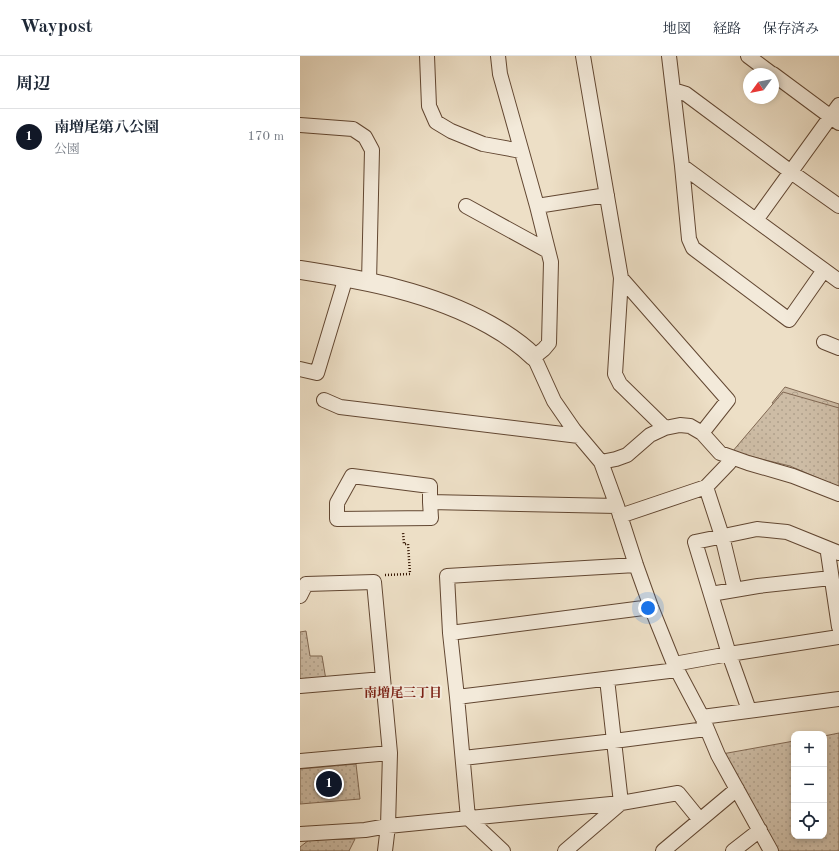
<!DOCTYPE html>
<html lang="ja">
<meta charset="utf-8">
<style>
:root{--surface:#fff;--page:#f2f2f3;--text:#1f2937;--muted:#747a83;--line:#e0e1e3;--accent:#111827}
body{margin:0;font-family:"Old Standard TT","Noto Serif JP",serif;background:var(--page);color:var(--text)}
.controls{position:absolute;right:12px;bottom:12px;display:grid;overflow:hidden;border-radius:8px;box-shadow:0 2px 6px #0003}
.controls button{width:36px;height:36px;display:grid;place-items:center;padding:0;border:0;border-bottom:1px solid var(--line);background:var(--surface);color:var(--text);font:20px sans-serif}
.compass{position:absolute;left:443px;top:12px;width:36px;height:36px;border-radius:50%;background:var(--surface);box-shadow:0 2px 6px #0003;rotate:237deg}
.you{position:absolute;left:348px;top:552px;width:14px;height:14px;margin:-10px;border:3px solid #fff;border-radius:50%;background:#1a73e8;box-shadow:0 0 0 6px #1a73e833}
.badge{display:grid;place-items:center;width:26px;height:26px;border-radius:50%;background:var(--accent);color:#fff;font-size:13px;font-weight:700}
.pin{position:absolute;translate:-50% -50%;border:2px solid #fff;box-shadow:0 1px 4px #0006}
.list{margin:0;padding:0;list-style:none}
h2{display:flex;justify-content:space-between;align-items:center;height:52px;margin:0;padding:0 16px;font-size:17px}
h2 small{font-size:13px;font-weight:400;color:var(--muted)}
.list li{display:grid;grid-template-columns:26px 1fr auto;gap:12px;align-items:center;box-sizing:border-box;height:56px;padding:0 16px;border-top:1px solid var(--line)}
.list b{display:block;font-size:15px;white-space:nowrap}
.list p{margin:0;font-size:13px;white-space:nowrap;color:var(--muted)}
.list em{font-size:13px;font-style:normal;color:var(--muted)}
.icon{flex:none;width:22px;height:22px;fill:none;stroke:currentColor;stroke-width:2;stroke-linecap:round;stroke-linejoin:round}
.map{position:relative;flex:none;width:539px;height:795px;overflow:hidden}
header{display:flex;align-items:center;gap:24px;box-sizing:border-box;height:56px;padding:0 20px;background:var(--surface);border-bottom:1px solid var(--line)}
header strong{font-size:19px}
nav{display:flex;gap:22px;margin-inline-start:auto;font-size:14px}
main{display:flex}
aside{flex:1;background:var(--surface)}
.map>svg:first-child{display:block}
.forest{fill:url(#forest-crowns);stroke:#806853}
.park{fill:url(#park-dots);stroke:#806853}
.lines{fill:none;stroke-linecap:round;stroke-linejoin:round}
.minor-casing{stroke:#624732;stroke-width:16}
.tertiary-casing{stroke:#624732;stroke-width:20}
.path{stroke:#331401;stroke-width:2.5;stroke-dasharray:1 2;stroke-linecap:butt}
.minor{stroke:#f3eada;stroke-width:14}
.tertiary{stroke:#f3eada;stroke-width:18}
.labels{text-anchor:middle;dominant-baseline:central;stroke-width:4;stroke-linejoin:round;paint-order:stroke}
.neighbourhood-label{font-size:13px;font-weight:bold;fill:#7a1f14;stroke:#f3eada}
</style>
<header>
<strong>Waypost</strong>
<nav><a>地図</a><a>経路</a><a>保存済み</a></nav>
</header>
<main>
<aside>
<h2>周辺<small></small></h2>
<ul class="list">
<li><span class="badge">1</span><div><b>南増尾第八公園</b><p>公園</p></div><em>170 m</em></li>
</ul>
</aside>
<div class="map">
<svg width="539" height="795" viewBox="0 0 539 795">
<defs>
<pattern id="forest-crowns" width="20" height="18" patternUnits="userSpaceOnUse"><rect width="20" height="18" fill="#cdbca5"/><path d="M2 6a3 3 0 1 1 6 0M12 15a3 3 0 1 1 6 0" fill="none" stroke="#b0a18c"/></pattern>
<pattern id="park-dots" width="8" height="8" patternUnits="userSpaceOnUse"><rect width="8" height="8" fill="#cdbca5"/><path d="M2 2h.1M6 6h.1" fill="none" stroke="#b0a18c" stroke-width="1.8" stroke-linecap="round"/></pattern>
</defs>
<rect width="100%" height="100%" fill="#eddfc6"/>
<filter id="stains"><feTurbulence type="fractalNoise" baseFrequency=".005" numOctaves="4"/><feColorMatrix values="0 0 0 0 .2 0 0 0 0 .09 0 0 0 0 .02 0 0 0 .5 -.17"/></filter>
<radialGradient id="worn" r=".72"><stop offset=".6" stop-color="#630" stop-opacity="0"/><stop offset="1" stop-color="#630" stop-opacity=".3"/></radialGradient>
<path class="forest" d="M485,331L539,348V367L472,347Z"/>
<path class="park" d="M483,336L539,352V431L490,410L432,396Z
M6,575L10,600H22L26,624L0,626V576Z
M539,677V795H477L422,698L494,685V780H524V680Z
M56,708L60,743L0,748V713Z
M55,783L49,795H0V791L9,784Z"/>
<g class="lines">
<g class="minor-casing">
<path id="minor" d="M127,0L129,50L136,66L151,75L183,88L221,95
M198,0L200,18L237,150L251,206L249,287L244,293L234,301L254,345L274,374L301,406L317,450L336,509L351,551L374,608L402,661L418,699L471,795
M283,0L321,222L315,318L320,328L365,372
M369,0L382,110L539,225
M448,0L472,18
M473,18L539,67
M373,34L386,38L491,116L539,150
M0,69L53,73L65,81L72,94L69,226
M382,110L389,183L393,192L489,264L524,214
M166,150L248,195
M237,150L307,139
M456,164L539,49
M321,222L428,344L402,377
M524,286L539,292
M0,313L17,317L46,221
M24,344L40,351L279,380
M301,406L316,403L327,399L350,379L365,372L380,369L390,370L402,377L420,397L448,407L493,420L539,438
M406,431L422,480L435,534
M130,446L131,462L37,463V447L52,420L130,430V446L317,450
M320,460L406,431L429,407L431,402
M528,493V497L539,571
M411,538L458,530L531,522
M0,540L6,528L74,526L90,697L88,770L85,795
M150,577L351,551
M374,608L429,598L539,581
M0,630L83,623
M157,641L377,614
M449,654L429,598L395,486L457,473L487,476L539,497
M402,661L539,643
M163,702L314,685L406,673
M0,705L90,697
M0,778L65,774L88,770L321,747L378,737L400,764
M203,795L168,762L157,641L150,577L147,520L336,509
M265,795L321,747L307,623
M363,795L437,733
M433,795L460,774"/>
</g>
<g class="tertiary-casing">
<path id="tertiary" d="M0,214C65,224 131,236 190,269C206,278 221,288 234,301"/>
</g>
<path class="path" d="M85,519L110,518L108,488H104L103,476"/>
<use href="#minor" class="minor"/>
<use href="#tertiary" class="tertiary"/>
</g>
<g class="labels">
<g class="neighbourhood-label">
<text x="103" y="637">南増尾三丁目</text>
</g>
</g>
<rect width="100%" height="100%" filter="url(#stains)"/>
<rect width="100%" height="100%" fill="url(#worn)"/>
</svg>
<div class="controls">
<button>+</button>
<button>−</button>
<button><svg class="icon" aria-label="locate" viewBox="0 0 24 24"><circle cx="12" cy="12" r="6"/><path d="M12 2v4M12 18v4M2 12h4M18 12h4"/></svg></button>
</div>
<svg class="compass" viewBox="-18 -18 36 36"><path d="M0-13l5 13h-10z" fill="#e53935"/><path d="M0 13l5-13h-10z" fill="#747a83"/></svg>
<div class="you"></div>
<div class="pin badge" style="left:29px;top:728px">1</div>
</div>
</main>
